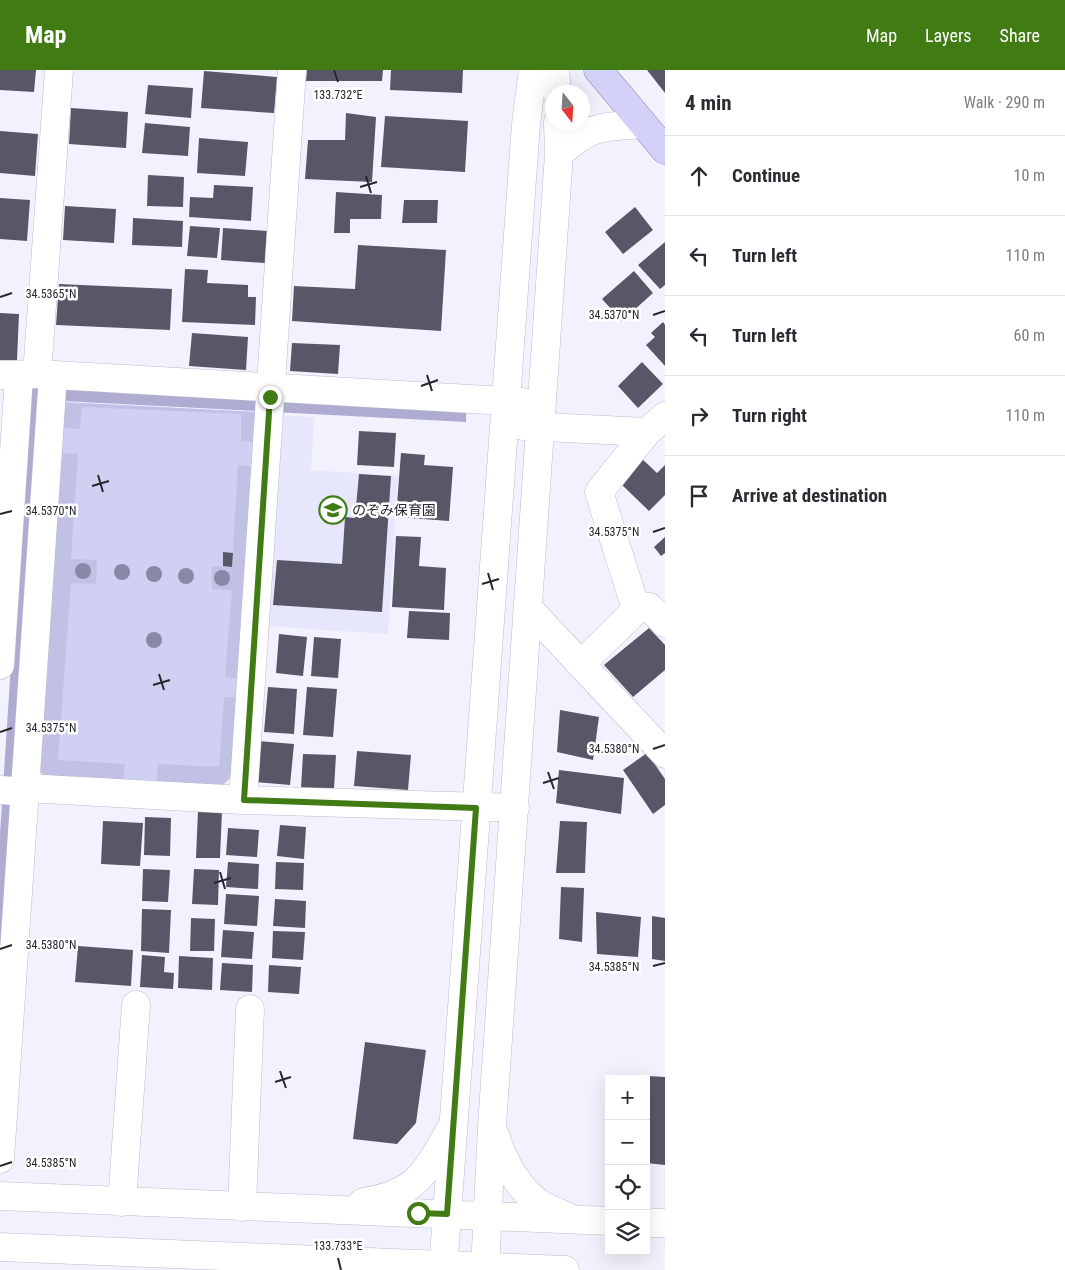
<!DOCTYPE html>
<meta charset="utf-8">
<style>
:root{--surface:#fff;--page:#f7f7f7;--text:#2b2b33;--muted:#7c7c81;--line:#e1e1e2;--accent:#407b14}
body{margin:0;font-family:"Roboto Condensed","Noto Sans JP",sans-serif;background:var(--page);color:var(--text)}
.controls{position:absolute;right:15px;bottom:15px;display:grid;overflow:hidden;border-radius:0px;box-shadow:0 5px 20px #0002}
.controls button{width:45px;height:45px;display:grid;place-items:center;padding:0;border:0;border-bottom:1px solid var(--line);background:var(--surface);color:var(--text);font:25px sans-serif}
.compass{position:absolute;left:545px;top:15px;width:45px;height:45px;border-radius:50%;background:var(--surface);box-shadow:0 5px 20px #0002;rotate:163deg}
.stop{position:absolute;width:15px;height:15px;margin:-11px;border:4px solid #407b14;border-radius:50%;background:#fff}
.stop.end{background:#407b14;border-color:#fff;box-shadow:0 1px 5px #0008}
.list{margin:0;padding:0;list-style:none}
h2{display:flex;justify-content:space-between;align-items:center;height:65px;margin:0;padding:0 20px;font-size:21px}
h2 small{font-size:16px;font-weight:400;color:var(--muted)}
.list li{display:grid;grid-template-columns:32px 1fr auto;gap:15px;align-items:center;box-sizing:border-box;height:80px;padding:0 20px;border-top:1px solid var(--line)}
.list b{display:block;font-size:19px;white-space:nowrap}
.list em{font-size:16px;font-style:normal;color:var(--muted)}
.icon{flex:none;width:28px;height:28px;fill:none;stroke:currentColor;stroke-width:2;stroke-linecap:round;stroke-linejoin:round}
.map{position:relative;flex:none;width:665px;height:1200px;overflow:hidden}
header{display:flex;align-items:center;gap:30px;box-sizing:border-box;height:70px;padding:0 25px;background:var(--accent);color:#fff}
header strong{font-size:24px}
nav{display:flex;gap:28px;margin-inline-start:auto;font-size:18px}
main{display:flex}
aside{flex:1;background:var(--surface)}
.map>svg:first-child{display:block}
.built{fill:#e6e6fd}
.green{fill:#d0d0f3}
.forest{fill:#c1c1e6}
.water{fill:#aeadd1}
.building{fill:#575768}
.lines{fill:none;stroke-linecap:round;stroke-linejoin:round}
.minor-casing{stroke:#bbbbd0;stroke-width:29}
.major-casing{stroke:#8382ad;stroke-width:29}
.minor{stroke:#fff;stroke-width:28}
.major{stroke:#d3d1f7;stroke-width:28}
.tree{fill:#8a87a7}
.route{stroke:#407b14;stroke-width:6}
.ticks{fill:none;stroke:#27272e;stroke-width:2}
.labels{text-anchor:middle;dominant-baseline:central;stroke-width:5;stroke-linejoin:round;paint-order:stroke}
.poi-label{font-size:14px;fill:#27272e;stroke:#fff;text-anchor:start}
.ticks-label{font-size:12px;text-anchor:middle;fill:#27272e;stroke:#fff;stroke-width:5;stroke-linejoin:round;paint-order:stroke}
</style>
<header>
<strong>Map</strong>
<nav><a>Map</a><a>Layers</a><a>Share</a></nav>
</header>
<main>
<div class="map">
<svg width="665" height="1200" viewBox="0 0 665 1200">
<rect width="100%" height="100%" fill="#f2f2ff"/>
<path class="built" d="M277,345L314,347L311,400L398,406L388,564L263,556Z"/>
<path class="green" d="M62,332L257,342L240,627L220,718L49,710Z"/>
<path class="forest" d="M62,332L257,342L255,372L241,371V344L82,337L80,359L61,358Z
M59,383L78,384L71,489L97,490L96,514L71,513L58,690L125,694L123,713L49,710L37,699Z
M238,395L253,396L241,609L225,607L232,520L212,519V497L232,496Z
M224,627H240L234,704L220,718L156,715L158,694L219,697Z"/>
<path class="water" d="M29,315L466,342V352L63,331L0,955V764Z"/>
<path class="building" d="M0,0H36L34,22L0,20Z
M307,0H383L382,11H306Z
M391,0H463L462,23L390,20Z
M647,0H665V23Z
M204,1L277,7L274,43L201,38Z
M148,15L193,18L191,48L145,44Z
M71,38L128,42L126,78L69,74Z
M346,43L376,47L372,112L305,109L308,70H345Z
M385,46L468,51L465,102L381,97Z
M145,53L190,57L188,86L142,83Z
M0,61L38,64L35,106L0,103Z
M199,68L248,72L245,106L197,103Z
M148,105L184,107L183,137L147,136Z
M214,115L253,117L251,151L189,147L190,127L213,128Z
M336,122L382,125L381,149H350V163H334Z
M0,128L30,130L27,171L0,169Z
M404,130H438L437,153H402Z
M65,136L116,139L114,173L63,170Z
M635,137L653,160L623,184L605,162Z
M133,148L183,151L182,177L132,175Z
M190,156L220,158L217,188L187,186Z
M223,158L267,161L265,193L221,190Z
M665,172V215L660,219L638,195Z
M358,175L446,180L441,261L292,251L294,216L355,219Z
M185,199L208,200L207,213L248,215V227H256L255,255L182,252Z
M634,201L653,223L622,251L602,229Z
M59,214L172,219L170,260L56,255Z
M0,243L19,244L17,290H0Z
M663,252L665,255V296L646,275L655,267L651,263Z
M192,263L248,267L246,300L189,296Z
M292,273L340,275L338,304L290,301Z
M642,292L663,314L638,338L618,316Z
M359,361L396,363L394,397L357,395Z
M401,383L425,385L424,395L453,397L449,451L396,447Z
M640,387L657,403L665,395V425L649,441L617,410Z
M359,404L391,406L382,542L273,535L277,490L342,494L345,447L355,448Z
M396,466L421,467L419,496L446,498L444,540L392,537Z
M665,467V483L661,486L654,477Z
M223,482L233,483L232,497L223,496Z
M409,541L450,543L449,570L407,568Z
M649,558L665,575V600L633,627L604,595Z
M279,564L307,567L303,606L276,603Z
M314,567L341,569L338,608L311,606Z
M268,617L297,619L294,664L264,662Z
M307,617L337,619L333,667L303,665Z
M560,640L599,647L593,690L557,682Z
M258,671L294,674L290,715L255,712Z
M357,681L411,685L408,720L354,716Z
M647,683L665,709V735L653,744L623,700Z
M303,684L336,685L334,719L301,718Z
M559,700L624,708L621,744L556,733Z
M198,740L222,741L220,788H196Z
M145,747L171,748L170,786L144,785Z
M103,751L143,753L140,796L101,794Z
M560,751L587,752L585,803H556Z
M280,755L306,757L304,789L277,786Z
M228,758L259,760L257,787L226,785Z
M228,792L259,794L258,819L226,817Z
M276,792L304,793L303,820L275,819Z
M143,799L170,800L168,832L142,831Z
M194,799L219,800L218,835L192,834Z
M561,817L584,818L582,872L559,869Z
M226,824L259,826L257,856L224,854Z
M275,829L306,831L305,858L273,856Z
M142,839L171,840L169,883L141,881Z
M596,842L641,847L638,887L597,884Z
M652,846L665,848V891L652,889Z
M191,848L215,849L214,881H190Z
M223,860L254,862L252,889L221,887Z
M273,861L305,862L303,890L272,888Z
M78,876L133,880L131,916L75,912Z
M142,885L165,887L164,902L174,903L173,919L140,917Z
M179,886L213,888L212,920L178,918Z
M222,893L253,895L252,922L220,920Z
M269,895L301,897L299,924L268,922Z
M365,972L426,980L416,1053L397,1074L353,1069Z
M632,1005L665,1007V1095L646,1093V1009H632Z"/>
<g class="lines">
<g class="minor-casing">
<path id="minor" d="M555,0L557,22
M559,84C591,55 601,57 643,54
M37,304L59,0
M0,305L37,304L523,332
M524,356L647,362
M528,538L665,684
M636,539L599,422L647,362L665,346
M581,594L640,536L649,537L665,553
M0,595L19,306
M26,718L243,730L515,738
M0,720L25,722
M243,730L292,0
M495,1065C503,1090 517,1117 539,1133C548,1139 559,1143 568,1147
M0,1089L53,305
M0,1126L609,1151
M122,1132L136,935
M363,1132C416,1124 425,1104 450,1060
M242,1137L250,939
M646,1153H665
M0,1177L565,1200
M443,1200L526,54L533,0
M485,1200L492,1056L559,84L558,52"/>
</g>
<g class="major-casing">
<path id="major" d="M598,0L665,80"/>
</g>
<use href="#minor" class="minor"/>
<use href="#major" class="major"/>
</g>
<g class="tree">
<circle cx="83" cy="501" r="8"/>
<circle cx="122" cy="502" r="8"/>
<circle cx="154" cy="504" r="8"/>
<circle cx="186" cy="506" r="8"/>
<circle cx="222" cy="508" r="8"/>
<circle cx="154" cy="570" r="8"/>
</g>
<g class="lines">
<path class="route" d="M270,327L244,730L476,738L447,1144L418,1143"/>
</g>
<path class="ticks" d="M334,0L338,12M366,106L371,123M360,117L377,112M0,227L12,223M653,245L665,241M427,305L432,321M421,316L438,310M98,405L103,422M92,416L109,411M0,444L12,441M653,462L665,458M488,503L493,520M482,514L499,509M159,604L164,620M153,615L170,610M0,662L12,658M653,679L665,675M548,702L554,719M543,713L559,708M220,802L225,819M214,813L231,808M0,879L12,875M653,896L665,893M280,1001L286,1018M275,1012L291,1007M0,1096L12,1092M338,1188L341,1200"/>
<defs>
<g id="school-ring" transform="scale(1.4375)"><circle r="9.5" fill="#fff" stroke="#407b14" stroke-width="1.5"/><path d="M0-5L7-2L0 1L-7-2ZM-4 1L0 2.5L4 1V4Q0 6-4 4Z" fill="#407b14"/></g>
</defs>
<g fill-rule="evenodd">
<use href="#school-ring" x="333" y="440"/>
</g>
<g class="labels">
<g class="poi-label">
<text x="352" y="440">のぞみ保育園</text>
</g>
</g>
<g class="ticks-label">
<text x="338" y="29">133.732°E</text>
<text x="51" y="228">34.5365°N</text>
<text x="614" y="249">34.5370°N</text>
<text x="51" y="445">34.5370°N</text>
<text x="614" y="466">34.5375°N</text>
<text x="51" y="662">34.5375°N</text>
<text x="614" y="683">34.5380°N</text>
<text x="51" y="879">34.5380°N</text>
<text x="614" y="901">34.5385°N</text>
<text x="51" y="1097">34.5385°N</text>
<text x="338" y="1180">133.733°E</text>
</g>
</svg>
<div class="controls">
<button>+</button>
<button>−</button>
<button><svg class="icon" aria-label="locate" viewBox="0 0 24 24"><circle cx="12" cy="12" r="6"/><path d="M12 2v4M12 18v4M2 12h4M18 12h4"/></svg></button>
<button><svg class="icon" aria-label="layers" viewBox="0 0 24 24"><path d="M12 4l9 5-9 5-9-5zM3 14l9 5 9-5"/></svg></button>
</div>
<svg class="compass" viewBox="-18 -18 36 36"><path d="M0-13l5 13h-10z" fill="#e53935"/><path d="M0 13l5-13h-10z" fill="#7c7c81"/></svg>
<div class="stop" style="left:418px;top:1143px"></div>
<div class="stop end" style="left:270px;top:327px"></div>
</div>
<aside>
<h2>4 min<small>Walk · 290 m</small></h2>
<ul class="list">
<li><svg class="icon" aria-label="ahead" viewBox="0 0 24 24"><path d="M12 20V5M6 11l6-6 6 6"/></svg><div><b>Continue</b></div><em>10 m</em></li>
<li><svg class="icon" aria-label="left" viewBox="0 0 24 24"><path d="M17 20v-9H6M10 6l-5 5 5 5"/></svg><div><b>Turn left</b></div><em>110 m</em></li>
<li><svg class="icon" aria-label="left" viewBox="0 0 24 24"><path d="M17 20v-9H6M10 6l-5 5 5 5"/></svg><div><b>Turn left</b></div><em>60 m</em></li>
<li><svg class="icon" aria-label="right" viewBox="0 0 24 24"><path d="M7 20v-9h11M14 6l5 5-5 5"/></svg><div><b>Turn right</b></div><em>110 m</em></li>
<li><svg class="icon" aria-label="arrive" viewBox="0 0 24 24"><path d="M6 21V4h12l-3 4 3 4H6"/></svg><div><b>Arrive at destination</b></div></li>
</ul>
</aside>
</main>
